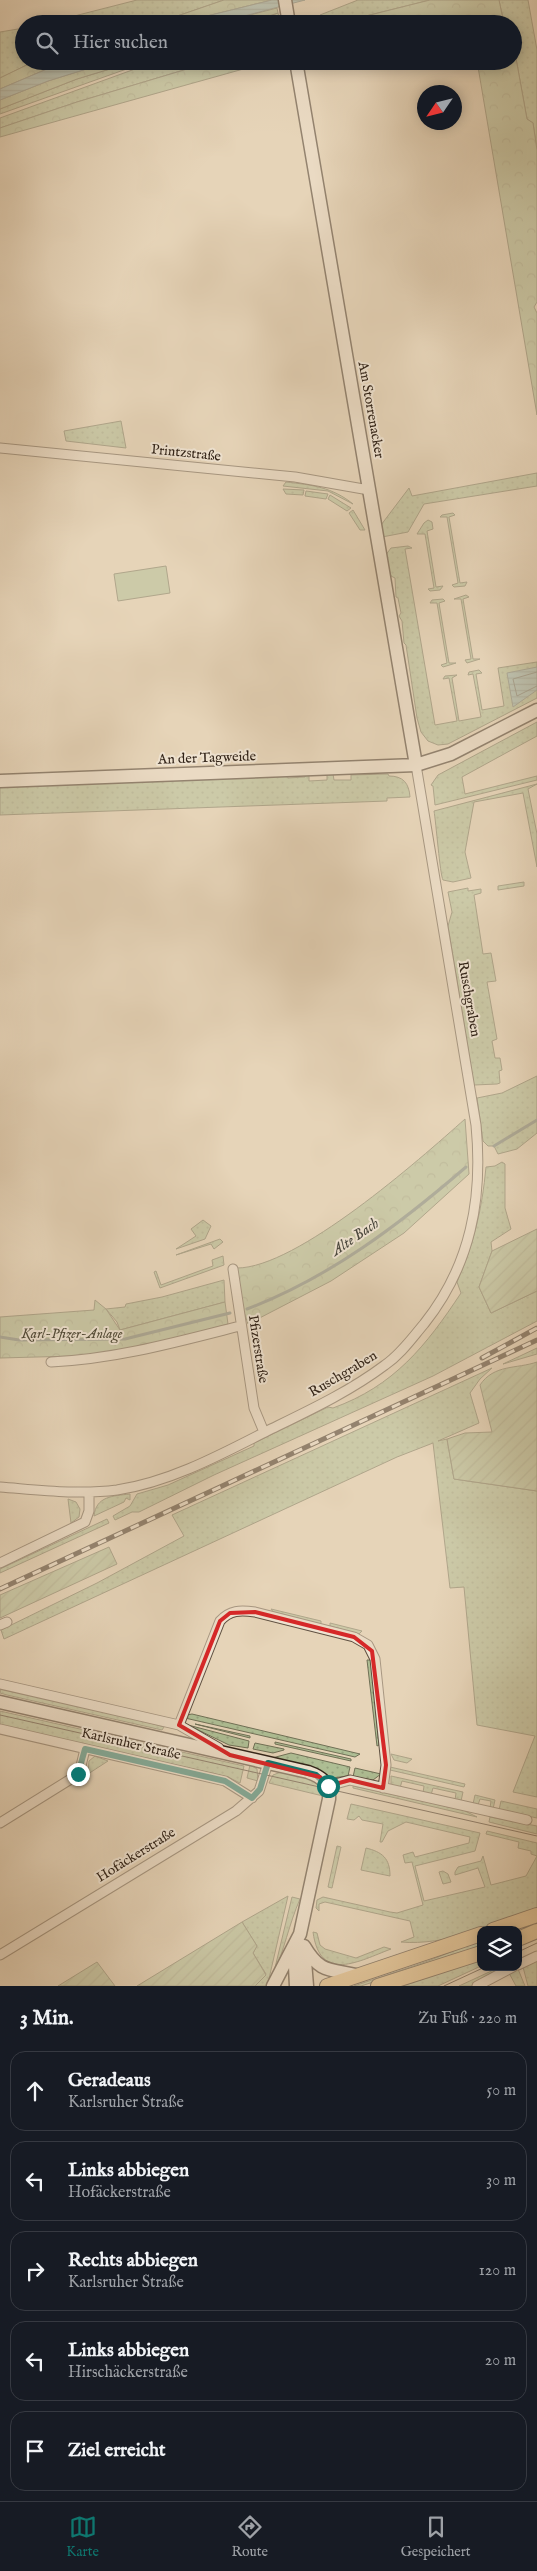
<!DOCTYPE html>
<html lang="de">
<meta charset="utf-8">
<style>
:root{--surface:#171b24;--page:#20242c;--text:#f1f3f6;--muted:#9ea1a6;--line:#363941;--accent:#0f766e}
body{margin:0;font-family:"IM FELL English",serif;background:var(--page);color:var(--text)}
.controls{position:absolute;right:15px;bottom:15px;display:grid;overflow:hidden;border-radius:10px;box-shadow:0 2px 12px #0003}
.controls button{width:45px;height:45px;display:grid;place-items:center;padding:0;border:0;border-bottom:1px solid var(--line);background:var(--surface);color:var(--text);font:25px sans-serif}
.compass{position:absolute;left:417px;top:85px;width:45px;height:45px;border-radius:50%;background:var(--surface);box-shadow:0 2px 12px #0003;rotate:235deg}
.stop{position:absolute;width:15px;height:15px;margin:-11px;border:4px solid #0f766e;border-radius:50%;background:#fff}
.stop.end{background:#0f766e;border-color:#fff;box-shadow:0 1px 5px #0008}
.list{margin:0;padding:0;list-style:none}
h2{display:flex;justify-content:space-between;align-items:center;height:65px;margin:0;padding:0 20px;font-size:21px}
h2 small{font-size:16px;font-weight:400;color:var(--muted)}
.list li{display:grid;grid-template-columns:32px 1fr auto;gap:15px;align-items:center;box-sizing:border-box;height:80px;margin:0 10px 10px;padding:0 10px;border:1px solid var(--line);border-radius:15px}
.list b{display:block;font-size:19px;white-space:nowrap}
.list p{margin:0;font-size:16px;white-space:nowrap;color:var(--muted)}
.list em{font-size:16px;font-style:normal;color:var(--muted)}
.icon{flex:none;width:28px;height:28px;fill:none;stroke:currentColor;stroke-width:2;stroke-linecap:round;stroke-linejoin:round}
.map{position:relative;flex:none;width:537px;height:1986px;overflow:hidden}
.search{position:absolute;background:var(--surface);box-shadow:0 2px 12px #0003;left:15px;right:15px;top:15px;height:55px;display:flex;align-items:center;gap:12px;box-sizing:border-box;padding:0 18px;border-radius:28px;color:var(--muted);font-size:19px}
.sheet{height:515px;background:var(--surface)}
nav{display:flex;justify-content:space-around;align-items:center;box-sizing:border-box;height:70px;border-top:1px solid var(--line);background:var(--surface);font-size:14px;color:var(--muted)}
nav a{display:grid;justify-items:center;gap:2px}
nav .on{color:var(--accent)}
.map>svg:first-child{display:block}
.grass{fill:url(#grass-dots);stroke:#707056}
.forest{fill:url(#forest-crowns);stroke:#707056}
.garden{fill:url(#garden-furrows);stroke:#707056}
.pitch{fill:#aebe94;stroke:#707056}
.water{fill:url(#water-rules);stroke:#6e7c75}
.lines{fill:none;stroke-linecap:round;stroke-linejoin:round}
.shore{stroke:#646e66;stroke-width:1}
.stream{stroke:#6e7c75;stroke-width:3}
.street-casing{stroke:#5e4f40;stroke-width:11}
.secondary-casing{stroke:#312318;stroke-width:15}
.primary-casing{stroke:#312318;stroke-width:16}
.street{stroke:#efe3d1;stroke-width:9}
.secondary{stroke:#efe3d1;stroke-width:12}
.primary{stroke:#e3ba7c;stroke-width:14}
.tram{stroke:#312318;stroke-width:1}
.rail-casing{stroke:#312318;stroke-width:5}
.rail{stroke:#efe3d1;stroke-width:3;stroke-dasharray:9;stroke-linecap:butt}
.route{stroke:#0f766e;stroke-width:6}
.marked{fill:none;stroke:#d62828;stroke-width:4;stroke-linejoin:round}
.labels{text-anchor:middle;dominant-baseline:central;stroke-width:4;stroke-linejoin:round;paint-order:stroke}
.street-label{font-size:14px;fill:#312318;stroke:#efe3d1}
.park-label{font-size:14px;font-style:italic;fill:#504a37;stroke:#efe3d1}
.water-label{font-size:15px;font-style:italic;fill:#4a483f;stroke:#efe3d1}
</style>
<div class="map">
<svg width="537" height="1986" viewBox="0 0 537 1986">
<defs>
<pattern id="grass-dots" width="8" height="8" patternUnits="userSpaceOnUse" patternTransform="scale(1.25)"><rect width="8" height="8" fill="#aebe94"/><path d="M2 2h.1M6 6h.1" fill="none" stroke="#96a37f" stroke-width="1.8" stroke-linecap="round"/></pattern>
<pattern id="forest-crowns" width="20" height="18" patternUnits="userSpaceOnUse" patternTransform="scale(1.25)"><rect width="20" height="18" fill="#aebe94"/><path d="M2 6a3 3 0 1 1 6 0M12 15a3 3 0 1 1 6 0" fill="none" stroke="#96a37f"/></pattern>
<pattern id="garden-furrows" width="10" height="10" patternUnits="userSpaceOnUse" patternTransform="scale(1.25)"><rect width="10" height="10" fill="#aebe94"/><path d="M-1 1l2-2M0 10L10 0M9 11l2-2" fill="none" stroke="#96a37f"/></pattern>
<pattern id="water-rules" width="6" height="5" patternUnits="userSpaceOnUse" patternTransform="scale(1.25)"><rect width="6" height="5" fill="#96b8b3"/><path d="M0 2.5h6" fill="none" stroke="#7b9591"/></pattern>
</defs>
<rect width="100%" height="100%" fill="#e6d4b8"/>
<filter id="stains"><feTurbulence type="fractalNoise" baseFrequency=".004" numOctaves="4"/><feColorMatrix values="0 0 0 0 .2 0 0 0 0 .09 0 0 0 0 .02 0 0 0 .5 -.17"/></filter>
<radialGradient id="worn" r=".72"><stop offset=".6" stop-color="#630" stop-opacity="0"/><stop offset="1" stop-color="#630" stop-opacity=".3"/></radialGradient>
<path class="grass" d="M137,0H224L154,24H43Z
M358,0H430L334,24H324L320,15Z
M499,0H528L537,50V150L533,123L527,119L513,42V24H504Z
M278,13L279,17L259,24H244Z
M24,28V61H35L0,78V32Z
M136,61H149L0,114V109L77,79Z
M157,61H214L77,102L0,128V118Z
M121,421L126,448L66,441L64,431Z
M537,473V486L424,504L408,532L382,537L381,525L409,488L412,496Z
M286,482C312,485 332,487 353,504L328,491L283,486Z
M283,489L304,490L303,495L286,494Z
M306,491L328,494L326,499L305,496Z
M330,495L351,508L347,511L328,499Z
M353,510L365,530H360L349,513Z
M453,513L455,515L449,517L460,583L467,582L465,586L454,587L452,585L458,583L447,517H440L442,515Z
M428,520L432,522L433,529L427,531L436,587L443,586L440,590L430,591L428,589L434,588L425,534H417L424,523Z
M408,546L412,548L405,549L435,725L457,721L449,678L443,679L445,676L457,675L452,678L459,721L481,717L473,674L468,675L469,672L479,670L482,673L476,674L482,710L504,706L498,668L537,662V698L448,744L438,745L428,741L421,732L417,718L406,645L404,643L402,621L399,616L401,613L398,598L396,597L395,578L391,576L385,556L391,548Z
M466,595L469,597L463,599L473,659H480L467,663L465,660L471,659L461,599H454Z
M443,599L445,601L439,603L449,663H456L443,667L441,665L447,663L437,603H430L432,600Z
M537,722V736L462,777L465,794L537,776V780L435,805L433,786L431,785L438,775Z
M305,774H309V781L327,780V774H333L334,780H351V775L388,774L389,776C403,776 409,783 410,797L387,798V801L0,815V786L287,775L288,778L305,777Z
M537,784L528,789L537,834V867L523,793L474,802L465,852L471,878L453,882L443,880C440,875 436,822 434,811Z
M524,882V886L498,890V886Z
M468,888V891L481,889V893L474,895L483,954L491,953L496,981L487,982L497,1039L492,1041L495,1058H500L502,1070L499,1071L500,1083L497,1084L474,1085L448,926L452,912L448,892Z
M537,1076V1133L517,1149L498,1154L494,1146H488L483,1141L477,1098L502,1093Z
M502,1162L505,1164V1208L511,1229L491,1242L492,1251L479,1287L491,1313L537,1291V1321L433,1376L214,1475L139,1512H132L115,1520L113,1516L130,1506L137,1494L168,1485L254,1446V1443L328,1407L333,1408C394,1386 426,1346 461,1293L457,1282C474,1243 482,1210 486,1167L495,1166Z
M203,1220L211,1226L205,1239L176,1249L196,1236L191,1229Z
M220,1239L223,1242L214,1249L211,1244L176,1255Z
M223,1256L224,1265L160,1288L154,1272L156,1271L161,1285L213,1266L212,1260Z
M224,1280L225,1302L120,1330L117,1322L106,1309L125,1307L126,1304L162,1297Z
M537,1348V1354L503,1364Z
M492,1368L480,1379L470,1393L479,1423L438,1441L447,1439L454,1479L537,1491V1797L513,1792L535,1736L477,1725L464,1587L450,1588L433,1443L397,1457L4,1639L1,1630L97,1583L184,1536L172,1515Z
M130,1494V1500L126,1498L124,1502L94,1516C96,1496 113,1496 130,1494Z
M68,1499L76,1502L80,1509L79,1517L71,1523Z
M107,1519L109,1523L0,1573V1569Z
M271,1609L321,1621V1624L274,1613Z
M330,1623L362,1631L359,1634L330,1626Z
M367,1660H371L379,1745L377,1746Z
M1,1689L143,1721L164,1727L162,1730L7,1695L0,1693Z
M0,1711L244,1766L240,1783L228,1777L0,1725Z
M192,1714L360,1754L355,1757L185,1718L187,1715Z
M195,1724L250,1736V1738Z
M188,1725L249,1741L248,1748L229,1745Z
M275,1742L351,1759V1761L275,1744Z
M255,1743L284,1749V1750L273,1753L253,1749Z
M291,1753L350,1767L348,1776L332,1778L316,1768L272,1758Z
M391,1754L412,1759L407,1763L394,1760Z
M95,1756L108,1761L88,1774L89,1761Z
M250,1765L257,1769L258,1781L247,1778Z
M390,1767L465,1784L464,1787L390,1770Z
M355,1768L381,1774L373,1780L353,1777Z
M281,1772L309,1778L320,1785L323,1796L269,1783L273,1775Z
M391,1776L463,1792L461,1801L455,1800L456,1793L433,1788L431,1795L423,1793L424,1786L402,1781L400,1788L391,1785Z
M353,1786L463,1810L477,1817L353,1788Z
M475,1795L495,1800L493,1809L490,1808L491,1801L480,1799L478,1805L473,1804Z
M501,1801L537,1809V1818L499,1810Z
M351,1804L480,1833L475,1851L415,1866L424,1901L485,1887L478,1868L455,1875V1872L458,1867L481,1861L483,1856L491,1885L526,1876L537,1856V1911C496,1925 444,1946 401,1942L414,1937L410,1921L325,1902L319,1904V1911L316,1908L317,1900L323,1897L390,1912L397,1913L423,1905L412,1862L405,1863L403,1855L413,1852L415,1857L469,1843L470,1837L406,1822L388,1831L382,1842H380L383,1824L362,1820L359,1816L354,1820L347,1819Z
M490,1817L537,1826V1834L489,1822Z
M487,1831L537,1843V1856L531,1854V1851L518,1848L519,1842L486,1834Z
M337,1846L341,1847L332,1888L328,1887Z
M366,1848C382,1852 390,1858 390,1876L361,1870Z
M443,1871L448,1874L451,1882L443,1884L439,1872Z
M288,1896L268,1983L270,1986H255L266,1974L253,1953L257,1946L242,1922Z
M292,1897L300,1899C289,1924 284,1951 273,1976Z
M313,1932L317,1933L320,1945L325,1949L356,1958L384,1947L391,1949C359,1961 320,1984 313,1932Z
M481,1940V1947L361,1986H354L428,1961Z
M481,1959V1966L438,1986H402Z
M537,1961V1986H528L523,1967Z
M500,1967H507L472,1986H459Z
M518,1969L525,1986H516L509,1973Z"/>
<path class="forest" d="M224,0H272L207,16L187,24H154Z
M430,0H499L504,24H334Z
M277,8L278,13L244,24H214Z
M513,42L527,119L533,123L537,150V302L534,307L537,313V415L477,61H513Z
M35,61H74L47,69L0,89V78Z
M112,61H136L77,79L0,109V100L48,81Z
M214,61H272L0,137V128L77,102Z
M465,1119L469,1174L404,1233L331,1281L248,1324L241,1303L237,1268C297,1268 419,1160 465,1119Z
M95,1300L106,1309L120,1330L225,1302L228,1324L129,1351L74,1356L0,1358V1317L94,1310Z"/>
<path class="garden" d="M537,1229V1291L491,1313L479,1287L492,1251Z
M537,1362V1491L454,1479L447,1439L465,1433L492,1432L480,1385C494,1364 517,1369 537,1362Z
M109,1547L117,1564L0,1618V1595Z
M242,1922L257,1946L253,1953L266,1975L255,1986H137Z
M97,1962L115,1986H58Z"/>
<path class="pitch" d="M166,566L170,593L118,601L114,574Z"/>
<path class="water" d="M272,0H305L214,24H187L207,16Z
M74,61H112L48,81L0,100V89L47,69Z
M537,667V690L513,707L507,673Z"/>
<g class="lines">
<path class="shore" d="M537,672L513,679L517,696L537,686"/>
<path class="stream" d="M494,1146L537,1120
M247,1309C329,1278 400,1224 466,1167
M0,1337L19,1340L125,1339L230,1313"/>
<g class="street-casing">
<path id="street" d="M0,448L295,477L369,490
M233,1269L254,1408L264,1432
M51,1362C116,1359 177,1342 240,1326
M0,1487C39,1490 78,1495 117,1490C170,1482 220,1455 267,1431C308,1411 349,1392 385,1365C401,1354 412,1338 424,1324C471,1265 483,1198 476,1125L416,765
M0,1563L85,1522L89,1511V1493
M0,1625L7,1622
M0,1684L179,1725L219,1748
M179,1725L220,1621C230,1610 240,1610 255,1612L354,1637L368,1645L375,1659L386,1765L383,1788
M0,1729L225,1781L252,1798
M328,1786L350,1780L527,1820
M0,1823L74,1777L80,1770L85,1749
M0,1955L236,1811L259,1791L268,1763
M518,1965L537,1956
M477,1986L513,1967"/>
</g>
<g class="secondary-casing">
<path id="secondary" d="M285,0L289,24
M296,61L416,765
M0,781L416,765L451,754L537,710
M0,1702L308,1772C322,1777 330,1783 329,1799L300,1934L273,1986
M294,1946L296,1986
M304,1946C320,1973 329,1969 356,1975
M304,1949L307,1986"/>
</g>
<g class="primary-casing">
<path id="primary" d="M493,1930L537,1915
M518,1939L537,1931
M327,1986L481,1934
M378,1986L481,1953"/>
</g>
<use href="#street" class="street"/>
<use href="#secondary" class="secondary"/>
<use href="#primary" class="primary"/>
<path class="tram" d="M0,1715L537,1836
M518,1952L537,1943
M444,1986L485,1967"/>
<g class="rail-casing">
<path id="rail" d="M482,1358L537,1328
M0,1589L537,1340"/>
</g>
<use href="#rail" class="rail"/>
</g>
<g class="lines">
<path class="route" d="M78,1774L85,1749L225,1781L252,1798L260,1789L268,1763L316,1775L328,1786"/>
</g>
<path d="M0 0H537V1986H0ZM255,1612L354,1637L372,1651L386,1765L383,1788L350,1780L328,1786L320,1777L230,1755L179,1725L220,1621L230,1613Z" fill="#e6d4b8" fill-opacity=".55" fill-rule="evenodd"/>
<path class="marked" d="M255,1612L354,1637L372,1651L386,1765L383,1788L350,1780L328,1786L320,1777L230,1755L179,1725L220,1621L230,1613Z"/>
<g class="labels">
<g class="street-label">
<text transform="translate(371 410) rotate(80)">Am Storrenacker</text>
<text transform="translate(186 453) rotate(6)">Printzstraße</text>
<text transform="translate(207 758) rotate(-2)">An der Tagweide</text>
<text transform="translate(469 999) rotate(80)">Ruschgraben</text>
<text transform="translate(258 1349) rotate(81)">Pfizerstraße</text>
<text transform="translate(343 1374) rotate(-31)">Ruschgraben</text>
<text transform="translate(131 1744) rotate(13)">Karlsruher Straße</text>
<text transform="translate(136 1855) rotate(-32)">Hofäckerstraße</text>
</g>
<g class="park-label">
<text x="72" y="1334">Karl-Pfizer-Anlage</text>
</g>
<g class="water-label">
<text transform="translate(355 1237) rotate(-35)">Alte Bach</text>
</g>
</g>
<rect width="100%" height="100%" filter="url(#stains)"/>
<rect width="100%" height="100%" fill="url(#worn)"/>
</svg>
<div class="controls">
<button><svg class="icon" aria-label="layers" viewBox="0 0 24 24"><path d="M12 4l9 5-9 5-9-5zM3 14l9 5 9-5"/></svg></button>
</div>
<svg class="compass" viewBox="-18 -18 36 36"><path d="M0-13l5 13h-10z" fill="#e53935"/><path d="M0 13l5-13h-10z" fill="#9ea1a6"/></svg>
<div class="stop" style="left:328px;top:1786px"></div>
<div class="stop end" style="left:78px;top:1774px"></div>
<div class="search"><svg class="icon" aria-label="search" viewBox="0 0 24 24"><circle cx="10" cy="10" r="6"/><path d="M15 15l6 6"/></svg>Hier suchen</div>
</div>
<section class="sheet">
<h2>3 Min.<small>Zu Fuß · 220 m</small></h2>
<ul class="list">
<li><svg class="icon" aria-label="ahead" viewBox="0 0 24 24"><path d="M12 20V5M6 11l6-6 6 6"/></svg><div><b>Geradeaus</b><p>Karlsruher Straße</p></div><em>50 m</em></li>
<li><svg class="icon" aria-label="left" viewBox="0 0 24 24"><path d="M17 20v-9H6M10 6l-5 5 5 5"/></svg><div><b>Links abbiegen</b><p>Hofäckerstraße</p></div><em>30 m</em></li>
<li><svg class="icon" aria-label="right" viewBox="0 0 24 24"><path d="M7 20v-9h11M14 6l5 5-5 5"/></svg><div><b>Rechts abbiegen</b><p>Karlsruher Straße</p></div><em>120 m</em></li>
<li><svg class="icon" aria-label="left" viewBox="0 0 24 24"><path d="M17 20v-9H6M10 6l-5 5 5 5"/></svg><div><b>Links abbiegen</b><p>Hirschäckerstraße</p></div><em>20 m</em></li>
<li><svg class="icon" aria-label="arrive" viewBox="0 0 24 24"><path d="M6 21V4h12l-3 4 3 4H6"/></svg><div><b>Ziel erreicht</b></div></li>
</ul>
</section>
<nav>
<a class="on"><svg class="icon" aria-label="map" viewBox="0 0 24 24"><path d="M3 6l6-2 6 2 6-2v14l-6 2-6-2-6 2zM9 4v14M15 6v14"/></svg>Karte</a>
<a><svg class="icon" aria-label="directions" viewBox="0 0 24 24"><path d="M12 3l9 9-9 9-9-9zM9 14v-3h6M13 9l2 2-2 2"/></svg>Route</a>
<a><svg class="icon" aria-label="saved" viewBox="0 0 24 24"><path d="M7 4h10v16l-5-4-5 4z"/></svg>Gespeichert</a>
</nav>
